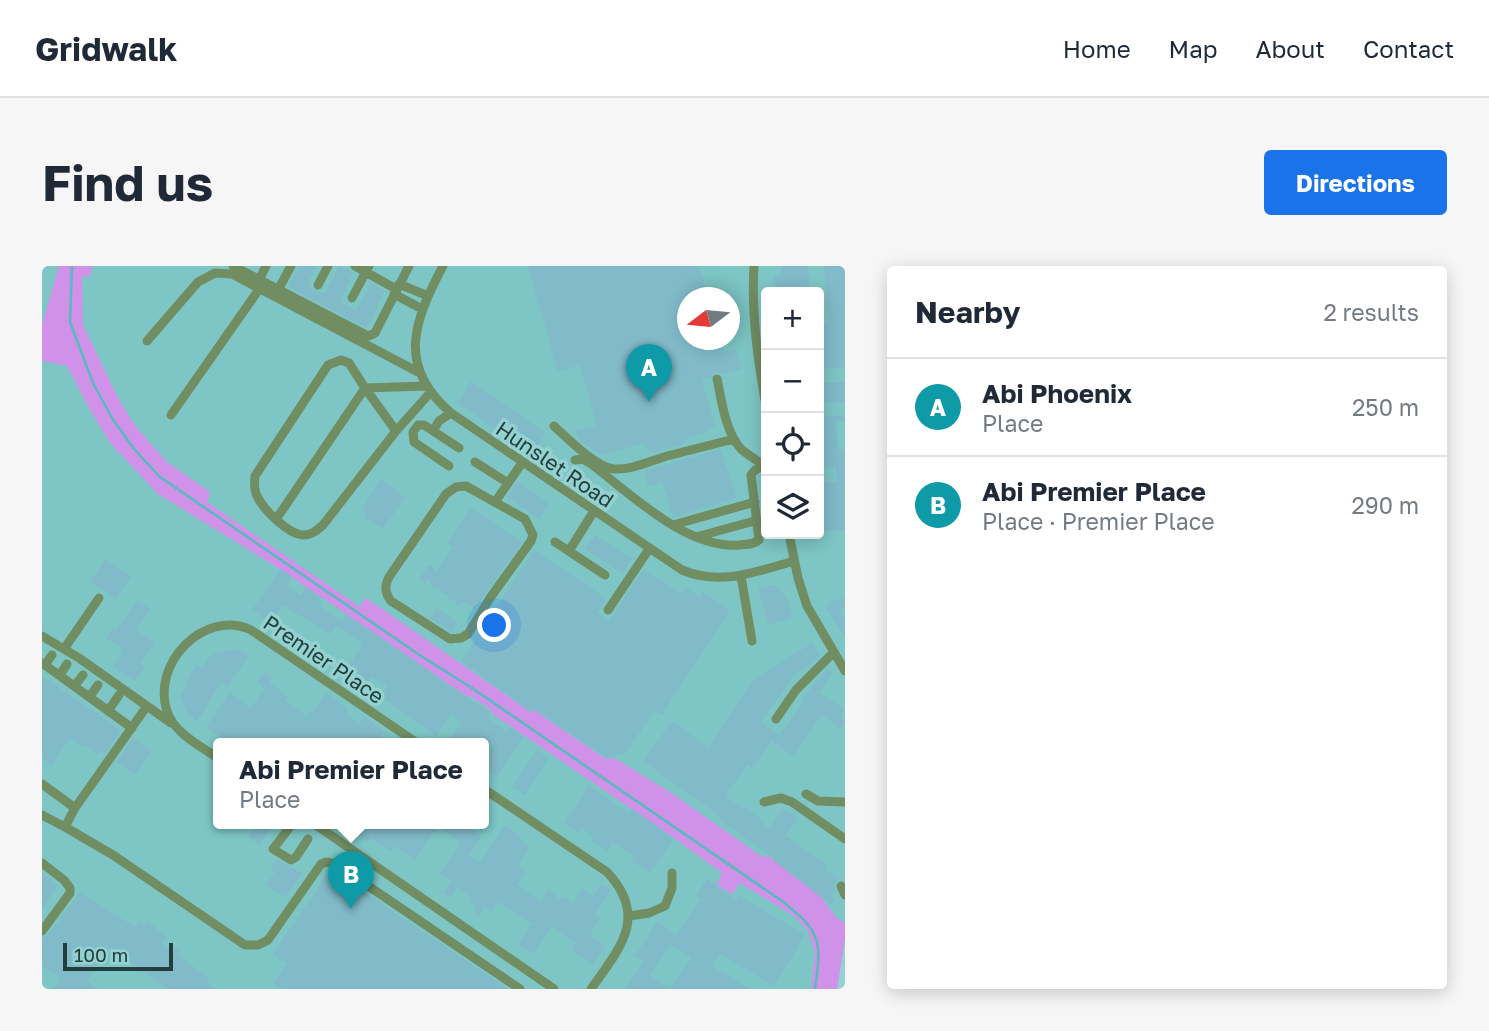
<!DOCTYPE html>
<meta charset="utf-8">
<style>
:root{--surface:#fff;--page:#f6f6f7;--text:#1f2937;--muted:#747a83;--line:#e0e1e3;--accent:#1a73e8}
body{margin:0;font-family:"Golos Text",sans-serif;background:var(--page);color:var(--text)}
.controls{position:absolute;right:21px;top:21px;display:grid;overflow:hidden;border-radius:7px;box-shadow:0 4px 18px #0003}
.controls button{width:63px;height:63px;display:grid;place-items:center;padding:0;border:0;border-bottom:2px solid var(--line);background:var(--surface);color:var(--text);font:35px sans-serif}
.compass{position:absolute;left:635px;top:21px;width:63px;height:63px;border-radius:50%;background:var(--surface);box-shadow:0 4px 18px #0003;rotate:254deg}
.scale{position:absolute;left:21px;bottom:18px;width:110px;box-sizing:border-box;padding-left:7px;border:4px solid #243e3e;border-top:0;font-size:19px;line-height:24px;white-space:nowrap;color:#243e3e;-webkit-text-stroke:5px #94d2d1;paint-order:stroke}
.you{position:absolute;left:453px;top:360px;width:24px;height:24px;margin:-18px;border:5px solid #fff;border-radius:50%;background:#1a73e8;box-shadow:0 0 0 10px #1a73e833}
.badge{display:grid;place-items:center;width:46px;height:46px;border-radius:50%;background:var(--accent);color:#fff;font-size:23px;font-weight:700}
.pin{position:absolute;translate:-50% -58px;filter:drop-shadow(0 2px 4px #0008)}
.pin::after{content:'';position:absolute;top:37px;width:24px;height:21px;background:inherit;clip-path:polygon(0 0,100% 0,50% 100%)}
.popup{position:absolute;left:171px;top:472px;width:276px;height:91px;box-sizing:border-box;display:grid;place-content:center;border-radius:7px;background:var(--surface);filter:drop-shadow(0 2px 5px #0005);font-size:23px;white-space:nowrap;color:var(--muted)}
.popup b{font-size:26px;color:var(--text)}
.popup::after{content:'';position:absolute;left:50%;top:100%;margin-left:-14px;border:14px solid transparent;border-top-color:var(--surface)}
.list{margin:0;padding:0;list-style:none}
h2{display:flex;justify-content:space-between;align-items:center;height:91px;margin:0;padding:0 28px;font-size:30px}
h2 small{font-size:23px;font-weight:400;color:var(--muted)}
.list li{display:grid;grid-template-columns:46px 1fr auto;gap:21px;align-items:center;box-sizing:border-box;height:98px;padding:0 28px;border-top:2px solid var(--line)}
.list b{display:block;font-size:26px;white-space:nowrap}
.list p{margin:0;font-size:23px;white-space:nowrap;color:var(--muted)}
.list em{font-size:23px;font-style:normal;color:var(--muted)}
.icon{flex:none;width:38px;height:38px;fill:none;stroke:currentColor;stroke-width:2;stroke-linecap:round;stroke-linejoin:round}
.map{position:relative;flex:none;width:803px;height:723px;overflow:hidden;border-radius:7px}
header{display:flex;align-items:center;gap:42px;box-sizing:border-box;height:98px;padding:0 35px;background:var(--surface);border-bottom:2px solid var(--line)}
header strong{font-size:33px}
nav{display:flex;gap:38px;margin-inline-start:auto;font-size:24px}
.intro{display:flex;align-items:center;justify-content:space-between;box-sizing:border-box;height:168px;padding:0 42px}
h1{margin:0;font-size:49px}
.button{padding:18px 32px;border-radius:7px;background:var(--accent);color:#fff;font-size:24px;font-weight:700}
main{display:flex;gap:42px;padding:0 42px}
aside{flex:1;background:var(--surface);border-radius:7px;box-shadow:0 4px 18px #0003}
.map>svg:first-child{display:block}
.built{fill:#7ec6c6;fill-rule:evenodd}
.green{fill:#d091e9}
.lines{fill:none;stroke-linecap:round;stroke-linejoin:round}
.stream{stroke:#55bbbc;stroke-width:2.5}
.building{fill:#81bac9;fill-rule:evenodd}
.minor{stroke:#718e63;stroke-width:9}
.labels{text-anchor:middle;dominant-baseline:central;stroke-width:7;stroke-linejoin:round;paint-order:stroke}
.street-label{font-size:21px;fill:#243e3e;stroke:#94d2d1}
</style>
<header>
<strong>Gridwalk</strong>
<nav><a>Home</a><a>Map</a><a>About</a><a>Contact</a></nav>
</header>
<div class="intro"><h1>Find us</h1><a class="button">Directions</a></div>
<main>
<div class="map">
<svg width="803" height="723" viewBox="0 0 803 723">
<rect width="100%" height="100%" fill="#94d2d1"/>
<path class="built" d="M0,0H803V672L795,723H0ZM724,26H777V268H724ZM646,32H688V74H646ZM176,477H442V557H176Z"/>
<path class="green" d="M17,0H51L48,10L40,11L41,59L76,132L94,161L125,196L168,226L165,236L318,341L323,332L336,340L490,447L492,444L564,493L572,492L628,526L722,592L725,589L779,631L794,651L803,657V672L795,723H769L773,687L766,665L752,650L698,617L690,628L675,619L680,607L632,572L449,447L450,444L428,430L426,431L238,303L116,228L69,178L48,144L25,100L0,95V59Z"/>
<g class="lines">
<path class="stream" d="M30,0L28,56L51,117L70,152L92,183L118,211L379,390L430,422L740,635C779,666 780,674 773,723"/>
</g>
<path class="building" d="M257,0H275L266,17L272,25L283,27L297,0L307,4L311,7L299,32L300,37L313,44L317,40L329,17L343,25L325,62L246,21Z
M486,0H657L667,32H646V74H679L683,86L694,83L699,103L680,108L673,106L668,111L660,113L673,161L666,162L665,166L643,173L641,178L610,187L601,177L558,189L537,174L533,165L555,160L538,99L516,105Z
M739,0H766L768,26H733L732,11L739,10Z
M782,0H803V101L777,103V59H786Z
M429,115L504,167L492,184L460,162L457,166L416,137Z
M803,116V136L777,137V117Z
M802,149L803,155L794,156L796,184L803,183V264L777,265V217L795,215L794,201L777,202V151Z
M679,183L694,232L631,251L620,216L606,220L602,205Z
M339,213L363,232L341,262L323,252L322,240Z
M476,216L507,238L497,253L465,231Z
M429,242L480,276L433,343L422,335L415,341L413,333L408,334L404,328L399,327L398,323H392L387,312L383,318L377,313L387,299L395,305L411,281L405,277Z
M553,269L590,293L580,307L543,283Z
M492,284L564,332L555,347L567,355L601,304L641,328L644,322L658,331L660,326L688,344L620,449L613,444L583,488L565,492L492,443L489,446L419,395Z
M63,293L89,310L74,333L48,316Z
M238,303L251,311L245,320L259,329L264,321L279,331L276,335L280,337L278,340L300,355L304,349L330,365L427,433L449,445L444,451L465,465L468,461L482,470L455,511L442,503V477H406L420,456L409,448L394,470L338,430L345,420L330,410L323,421L317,417L320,412L305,402L321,378L294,360L288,368L240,339L228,357L210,344Z
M731,319L736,320L748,338L749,352L727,359L716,323Z
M803,332V342L797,343L803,354V370L784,342L788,339L787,336Z
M96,334L108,344L94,364L113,376L99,398L103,401L93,415L71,400L82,384L64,372L71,362L74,364Z
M395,342L416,357L410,366L388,352Z
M770,377L778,390L753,409L719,456L737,469L762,436L759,434L785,403L791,407L777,427L801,442L799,450L802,457L798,462L780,449L751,490L730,475L710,502L705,499L683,530L701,542L702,540L719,552L717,554L727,562L741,543L753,549L755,553L743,569L785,599L783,602L797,613L793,616V623L788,630L793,634L789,639L731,594L732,592L677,554L679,551L601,495L630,455L666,481L711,414Z
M192,383L207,389L186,420L180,416L155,455L146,448L140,438L141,436L137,432L144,422L146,411L153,401L155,399L160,402L166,392L172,388Z
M222,406L230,412L227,417L246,430L243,435L265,450L269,444L271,446L284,427L305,441L306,449L318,457L322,451L343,465L335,477H186L164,461L187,427L209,442L222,422L215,417Z
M0,410L79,464L63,488L58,485L56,488L42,478L40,481L28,472L10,499L0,492Z
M91,472L109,485L93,509L74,496Z
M495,484L507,492L482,529L470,521Z
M547,520L587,548L591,543L632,572L608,607L588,594L591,590L571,577L565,585L550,575L552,572L539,562L537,567L522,556Z
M217,557H232L217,579L207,571Z
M301,557H429L426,561L440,570L427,590L438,597L463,559L480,571L478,574L488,581L476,600L484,605L475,619L499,635L506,624L518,633L524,631L531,637L540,623L551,630L560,618L569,624L552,649L558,653L548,669L563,680L551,699L529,684L534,677L510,660L491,688L476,678L490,658L456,635L450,646L443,641L437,650L431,646L435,640L427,634L429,631L415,622L409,632L401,627L409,615L398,608L419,576L412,572L396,560L373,594L352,580L348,585L329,572L326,575Z
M235,594L260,607L245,630L242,628L240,630L224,619L233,606L228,603Z
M288,604L291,605L466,723H241L232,717L245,697L231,688Z
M0,607L16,619L0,643Z
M665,613L694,633L696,629L763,669L732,720L678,688L670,700L708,723H583L602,696L593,690L615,656L634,669L659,633L654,630ZM628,678L649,692L628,722L608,709Z
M38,626L93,661L97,655L104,660L106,656L115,662L114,664L125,671L120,678L129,684L137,681V690L163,709L167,714L166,718L173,723H125L68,681L45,715L57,723H11L19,712L0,700V672L6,669Z"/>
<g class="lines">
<path class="minor" d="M191,0L326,70L333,67L367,0
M313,0L354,23
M401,0C372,55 354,100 409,147L640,304C678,320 714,306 752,295
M712,0C709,48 716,94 724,140
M217,14L224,0
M357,18L386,30
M276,19L286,0
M236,24L249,0
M352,28L380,43
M310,32L327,0
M105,75L156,16L173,7L190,8L378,107
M675,113C680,136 683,165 699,183C706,189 715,194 722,200
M384,120L323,122L307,97L299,94L286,99L213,210C212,218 212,225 216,232C223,245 247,269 262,269C270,269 275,264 281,259L354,165L388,127
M129,149L218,22
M512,160C526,173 554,201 572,203C588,204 606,196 622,191
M391,165L397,155L409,147
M625,190L692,173
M533,194L541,193L549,198C589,228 644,283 697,279C705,278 711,279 717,274L709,209L713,204L724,199
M433,196L466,217
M407,200L372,176L371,166L376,159H382L417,182
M424,220L483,253L491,269L489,275L448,332L426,368L419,372L408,373L349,335C343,327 342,321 347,311L404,228L414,221Z
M453,236L480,197
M235,252L323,122L354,165
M631,259L713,236
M747,268L756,312L765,340L803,405
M654,271L716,254
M513,276L563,309
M527,285L552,245
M699,310L710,375
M566,344L607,283
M0,370L37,392L129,457
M22,383L57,332
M0,397L90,462
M3,399L10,389
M18,409L25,398
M33,419L41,409
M48,430L56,419
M105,440L33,542L23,561L71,589L203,679H216L226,674L279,598L284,596L294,598L478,723
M66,445L77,429
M734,453L754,424L792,386
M176,492C158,480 132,467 125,445C109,398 162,342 209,364L375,477
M0,518L33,542
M442,523L565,606C607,651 578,682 549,723
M764,528L776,535L803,536
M722,536L739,532L750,536L803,573
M0,549L23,561
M251,557L231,583L249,594L254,591L266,573
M271,557L512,723
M0,597L22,614L28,622V627L0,665
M799,620L803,629
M587,650L607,647L623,640L630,622V607"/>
</g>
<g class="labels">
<g class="street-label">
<text transform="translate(513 198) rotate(34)">Hunslet Road</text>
<text transform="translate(282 393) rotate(34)">Premier Place</text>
</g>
</g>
</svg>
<div class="controls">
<button>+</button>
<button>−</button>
<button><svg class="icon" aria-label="locate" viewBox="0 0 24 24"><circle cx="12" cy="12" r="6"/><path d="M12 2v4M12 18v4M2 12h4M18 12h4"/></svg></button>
<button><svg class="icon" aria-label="layers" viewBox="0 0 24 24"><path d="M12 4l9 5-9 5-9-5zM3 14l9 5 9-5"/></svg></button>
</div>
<svg class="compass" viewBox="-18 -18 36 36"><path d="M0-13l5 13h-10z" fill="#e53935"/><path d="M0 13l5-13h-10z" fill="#747a83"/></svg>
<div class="scale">100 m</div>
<div class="you"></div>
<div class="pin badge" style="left:607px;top:136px;background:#0f9aa8">A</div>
<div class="pin badge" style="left:309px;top:643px;background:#0f9aa8">B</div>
<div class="popup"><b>Abi Premier Place</b>Place</div>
</div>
<aside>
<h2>Nearby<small>2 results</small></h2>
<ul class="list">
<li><span class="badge" style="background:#0f9aa8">A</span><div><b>Abi Phoenix</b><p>Place</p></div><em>250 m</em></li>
<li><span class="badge" style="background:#0f9aa8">B</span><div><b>Abi Premier Place</b><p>Place · Premier Place</p></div><em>290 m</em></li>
</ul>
</aside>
</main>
